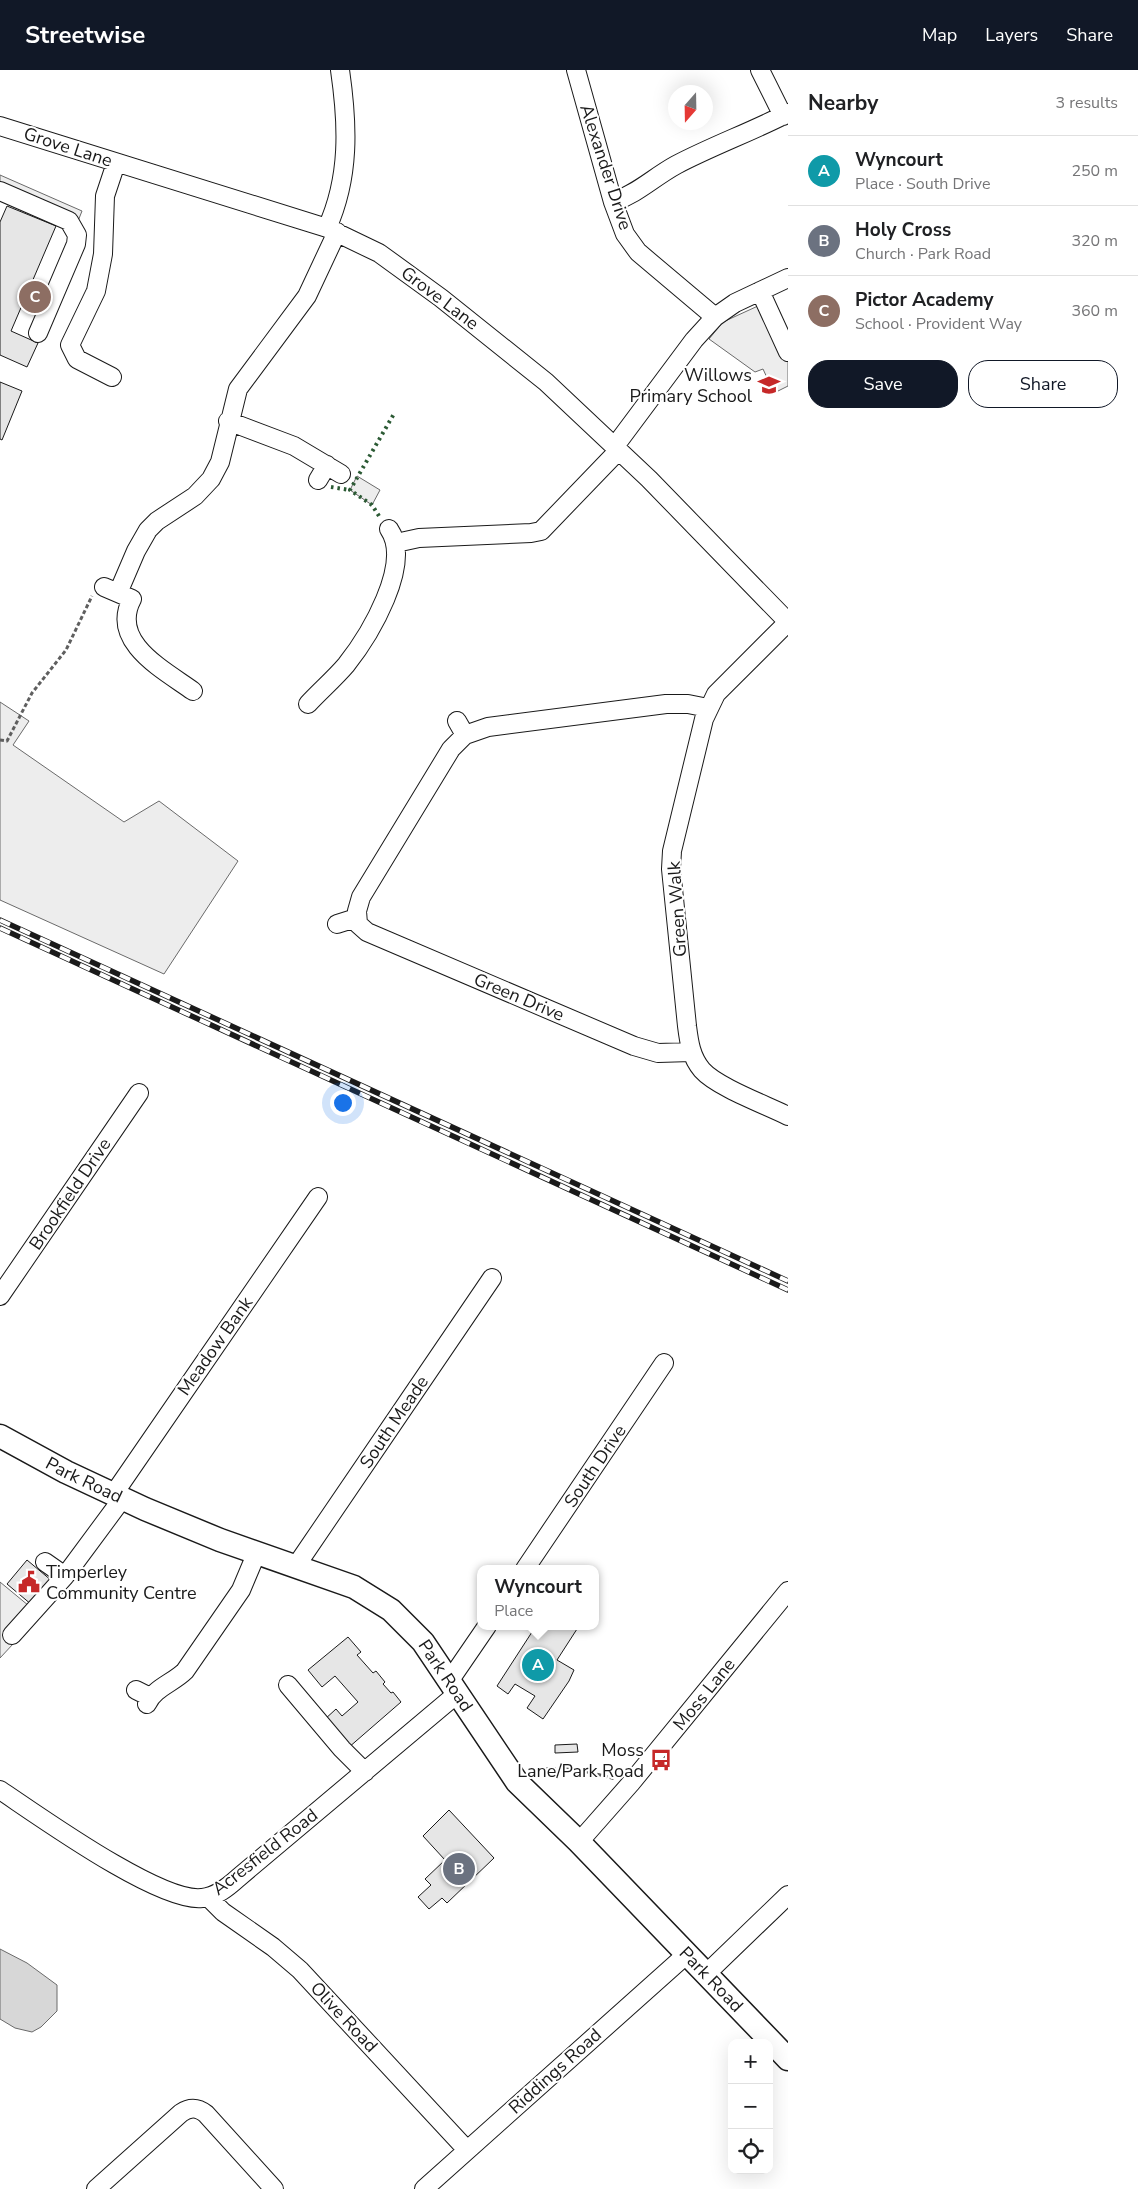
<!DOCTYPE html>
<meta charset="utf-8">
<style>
:root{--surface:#fff;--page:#f6f6f6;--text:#202124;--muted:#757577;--line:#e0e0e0;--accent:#111827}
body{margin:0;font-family:"Nunito Sans",sans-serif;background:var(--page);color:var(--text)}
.controls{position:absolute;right:15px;bottom:15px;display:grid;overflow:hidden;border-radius:10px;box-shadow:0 5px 20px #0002}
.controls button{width:45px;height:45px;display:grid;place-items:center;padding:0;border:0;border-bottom:1px solid var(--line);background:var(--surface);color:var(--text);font:25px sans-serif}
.compass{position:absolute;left:668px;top:15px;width:45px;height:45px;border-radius:50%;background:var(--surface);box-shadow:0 5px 20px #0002;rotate:200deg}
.you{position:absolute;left:342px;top:1032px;width:18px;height:18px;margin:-12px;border:4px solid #fff;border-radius:50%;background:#1a73e8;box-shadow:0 0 0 8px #1a73e833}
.badge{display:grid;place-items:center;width:32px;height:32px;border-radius:50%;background:var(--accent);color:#fff;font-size:16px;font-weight:700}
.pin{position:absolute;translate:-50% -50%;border:2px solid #fff;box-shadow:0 1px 5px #0006}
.popup{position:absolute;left:477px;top:1495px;width:122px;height:65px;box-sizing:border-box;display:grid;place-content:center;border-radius:10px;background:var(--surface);filter:drop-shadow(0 1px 4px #0005);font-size:16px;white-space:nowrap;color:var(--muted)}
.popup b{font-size:19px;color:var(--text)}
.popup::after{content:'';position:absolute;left:50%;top:100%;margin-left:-10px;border:10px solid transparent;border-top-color:var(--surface)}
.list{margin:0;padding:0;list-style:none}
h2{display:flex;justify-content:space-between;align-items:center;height:65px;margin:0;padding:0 20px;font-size:21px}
h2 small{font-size:16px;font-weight:400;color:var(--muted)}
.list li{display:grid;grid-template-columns:32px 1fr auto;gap:15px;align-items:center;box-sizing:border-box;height:70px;padding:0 20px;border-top:1px solid var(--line)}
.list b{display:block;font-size:19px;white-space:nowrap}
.list p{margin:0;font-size:16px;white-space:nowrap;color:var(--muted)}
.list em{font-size:16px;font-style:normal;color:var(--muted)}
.actions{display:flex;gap:10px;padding:15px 20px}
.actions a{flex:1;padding:11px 0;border:1px solid var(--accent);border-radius:20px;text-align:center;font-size:18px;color:var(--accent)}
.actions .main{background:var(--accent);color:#fff}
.icon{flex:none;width:28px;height:28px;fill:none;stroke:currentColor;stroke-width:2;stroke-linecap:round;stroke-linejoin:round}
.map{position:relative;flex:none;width:788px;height:2119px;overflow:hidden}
header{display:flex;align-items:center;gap:30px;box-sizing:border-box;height:70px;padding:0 25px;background:var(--accent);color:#fff}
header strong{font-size:24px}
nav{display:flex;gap:28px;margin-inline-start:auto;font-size:18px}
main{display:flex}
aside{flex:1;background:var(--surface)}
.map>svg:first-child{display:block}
.built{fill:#ededed;stroke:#6a6a6a}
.water{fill:#d7d7d7;stroke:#6a6a6a}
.building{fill:#e6e6e6;stroke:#1a1a1a}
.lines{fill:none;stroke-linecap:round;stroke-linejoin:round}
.minor-casing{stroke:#1a1a1a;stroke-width:20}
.major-casing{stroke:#1a1a1a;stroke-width:25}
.path{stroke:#5f5f5f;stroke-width:3;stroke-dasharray:4 2.5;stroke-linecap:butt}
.minor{stroke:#fff;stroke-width:18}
.major{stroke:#fff;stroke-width:22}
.rail-casing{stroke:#1a1a1a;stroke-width:5.5}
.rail{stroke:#fff;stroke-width:4;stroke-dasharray:11;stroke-linecap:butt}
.hedge{stroke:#2b5a34;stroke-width:4;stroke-dasharray:2.5 4;stroke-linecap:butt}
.labels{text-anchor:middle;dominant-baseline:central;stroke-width:4;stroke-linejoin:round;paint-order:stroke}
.street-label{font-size:18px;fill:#1a1a1a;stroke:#fff}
.poi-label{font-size:18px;fill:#1a1a1a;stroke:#fff;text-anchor:end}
</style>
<header>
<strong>Streetwise</strong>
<nav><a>Map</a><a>Layers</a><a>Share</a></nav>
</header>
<main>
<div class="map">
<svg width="788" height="2119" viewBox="0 0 788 2119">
<rect width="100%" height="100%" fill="#fff"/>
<path class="built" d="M0,105L82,141L78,151L0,117Z
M771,230L788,268V316L774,323L763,299L755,302L709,269L723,252Z
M357,406L380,420L372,435L350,420Z
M0,632L29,651L13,675L124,752L159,731L238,791L164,904L0,830Z
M0,1512L40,1545L0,1588Z"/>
<path class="water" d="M0,1879L27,1893L57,1915V1941L41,1957L32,1962L15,1958L0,1949Z"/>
<path class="building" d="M7,136L56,156L11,261L38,273L27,297L0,285V152Z
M0,312L22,321L2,370L0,369Z
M27,1490L52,1511L32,1535L7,1514Z
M532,1556H573L577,1559L557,1590L574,1600L569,1611L543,1649L527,1638L535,1626L515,1614L508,1624L497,1616L532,1562L529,1560Z
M348,1567L361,1582L357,1585L373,1603L376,1601L385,1612L383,1614L391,1623L393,1622L401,1632L348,1678L324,1650L336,1639L342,1646L358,1632L335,1606L322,1617L308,1600Z
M577,1674L578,1682L555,1683V1675Z
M449,1740L494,1788L447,1833L442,1828L429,1839L418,1827L431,1815L425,1809L445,1790L423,1766Z"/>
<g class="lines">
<g class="minor-casing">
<path id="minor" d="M576,0L613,132L625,164L638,182L715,247
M760,0L783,46
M0,56L327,158L379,183L441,228L546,312L649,409L788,552
M0,121L69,151L77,165L76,174L38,263
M613,132C637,124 654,107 676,95C712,76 751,62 788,43
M327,158C350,107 348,55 340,0
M760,221L788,282
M112,307L77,289L70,275L96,221L103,184L105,126L116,93
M228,351L294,376L341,404
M615,376L694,270L715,247L735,233L788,208
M318,410L327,395
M396,473L419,468L531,463L541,461L619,380
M104,517L132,529C109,572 164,600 193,621
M118,523L136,481L148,460L157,451L195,426L211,409L220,392L238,319L307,226L337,162
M788,552L716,624L704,649L672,781L671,799L687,956C689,972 691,987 702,1000C717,1017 766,1035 788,1046
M308,634C320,621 334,609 346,595C369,566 413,494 389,459
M457,651L465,665
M337,854L356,848
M691,982L658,983L634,976L367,862L358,854L357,841L361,827L451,679L465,665L488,657L666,634H688L708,638
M0,1226L139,1023
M113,1425L318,1127
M45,1492L65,1506
M296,1496L492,1208
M525,1499L664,1293
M12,1565L65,1506L122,1429
M450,1610L487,1556
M288,1615L342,1679L365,1702
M136,1620L150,1627
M147,1634C154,1618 173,1613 185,1601L241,1520L257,1482
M0,1720C39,1746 160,1833 202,1828C216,1827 228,1817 238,1808L458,1623
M579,1772L631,1713L788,1521
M208,1827L223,1842L273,1877L300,1900L467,2080
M706,1904L788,1825
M96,2119L181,2043C190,2037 197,2037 206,2044L274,2119
M424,2119L687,1884"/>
</g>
<g class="major-casing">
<g id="major">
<path id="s1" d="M0,1366L66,1402L145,1439L220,1470L354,1517L391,1540L423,1572L517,1712L579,1772L788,1989"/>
</g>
</g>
<path class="path" d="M0,670L7,671L32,623L66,580L92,526
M533,1702C554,1693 594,1703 615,1709"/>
<use href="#minor" class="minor"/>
<use href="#major" class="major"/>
<g class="rail-casing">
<path id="rail" d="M0,850L788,1211
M0,858L788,1220"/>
</g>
<use href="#rail" class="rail"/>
<path class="hedge" d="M331,417L350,420
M379,446L372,435L350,420L395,342"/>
</g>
<defs>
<g id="school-bare" transform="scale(1.725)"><path d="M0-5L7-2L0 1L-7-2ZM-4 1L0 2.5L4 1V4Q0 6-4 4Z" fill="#c62828" stroke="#fff" stroke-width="2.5" paint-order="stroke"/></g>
<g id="civic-bare" transform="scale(1.725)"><path d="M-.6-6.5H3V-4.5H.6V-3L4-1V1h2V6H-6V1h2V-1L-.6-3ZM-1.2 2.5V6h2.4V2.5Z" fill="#c62828" stroke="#fff" stroke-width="2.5" paint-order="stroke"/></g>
<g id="bus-bare" transform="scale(1.725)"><path d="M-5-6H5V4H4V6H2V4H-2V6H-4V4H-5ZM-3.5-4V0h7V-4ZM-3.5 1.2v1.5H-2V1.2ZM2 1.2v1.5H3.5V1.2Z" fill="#c62828" stroke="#fff" stroke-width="2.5" paint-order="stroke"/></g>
</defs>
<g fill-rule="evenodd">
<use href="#school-bare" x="769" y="315"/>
<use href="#civic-bare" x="29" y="1512"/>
<use href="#bus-bare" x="661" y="1690"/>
</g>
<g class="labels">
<g class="street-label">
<text transform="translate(68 77) rotate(18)">Grove Lane</text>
<text transform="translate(606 97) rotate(72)">Alexander Drive</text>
<text transform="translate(440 228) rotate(37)">Grove Lane</text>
<text transform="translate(677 839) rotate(-94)">Green Walk</text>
<text transform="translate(519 927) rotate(23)">Green Drive</text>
<text transform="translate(70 1124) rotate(-56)">Brookfield Drive</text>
<text transform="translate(215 1276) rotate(-55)">Meadow Bank</text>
<text transform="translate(394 1352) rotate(-56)">South Meade</text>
<text transform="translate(595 1396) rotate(-56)">South Drive</text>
<text stroke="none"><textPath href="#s1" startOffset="95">Park Road</textPath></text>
<text stroke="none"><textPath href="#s1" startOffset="515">Park Road</textPath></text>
<text transform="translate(704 1624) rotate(-51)">Moss Lane</text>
<text transform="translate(265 1782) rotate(-38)">Acresfield Road</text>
<text stroke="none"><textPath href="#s1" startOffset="920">Park Road</textPath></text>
<text transform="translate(344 1947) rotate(47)">Olive Road</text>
<text transform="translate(555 2001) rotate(-42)">Riddings Road</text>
</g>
<g class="poi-label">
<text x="752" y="305">Willows<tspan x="752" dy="21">Primary School</tspan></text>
<text x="46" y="1502" text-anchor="start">Timperley<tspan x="46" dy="21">Community Centre</tspan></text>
<text x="644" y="1680">Moss<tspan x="644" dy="21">Lane/Park Road</tspan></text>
</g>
</g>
</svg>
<div class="controls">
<button>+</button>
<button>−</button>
<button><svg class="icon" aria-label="locate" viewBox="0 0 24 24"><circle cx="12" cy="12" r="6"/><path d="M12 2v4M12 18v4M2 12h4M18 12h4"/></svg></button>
</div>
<svg class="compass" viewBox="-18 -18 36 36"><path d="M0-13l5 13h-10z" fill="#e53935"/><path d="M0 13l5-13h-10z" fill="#757577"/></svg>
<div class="you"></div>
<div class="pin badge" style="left:538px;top:1595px;background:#0f9aa8">A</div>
<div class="popup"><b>Wyncourt</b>Place</div>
<div class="pin badge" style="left:459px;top:1799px;background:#6b7280">B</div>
<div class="pin badge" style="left:35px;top:227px;background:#8d6e63">C</div>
</div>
<aside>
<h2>Nearby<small>3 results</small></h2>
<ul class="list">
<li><span class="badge" style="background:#0f9aa8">A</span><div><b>Wyncourt</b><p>Place · South Drive</p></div><em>250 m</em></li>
<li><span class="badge" style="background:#6b7280">B</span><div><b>Holy Cross</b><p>Church · Park Road</p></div><em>320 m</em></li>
<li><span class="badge" style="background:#8d6e63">C</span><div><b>Pictor Academy</b><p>School · Provident Way</p></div><em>360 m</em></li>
</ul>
<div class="actions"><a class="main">Save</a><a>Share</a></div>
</aside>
</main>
